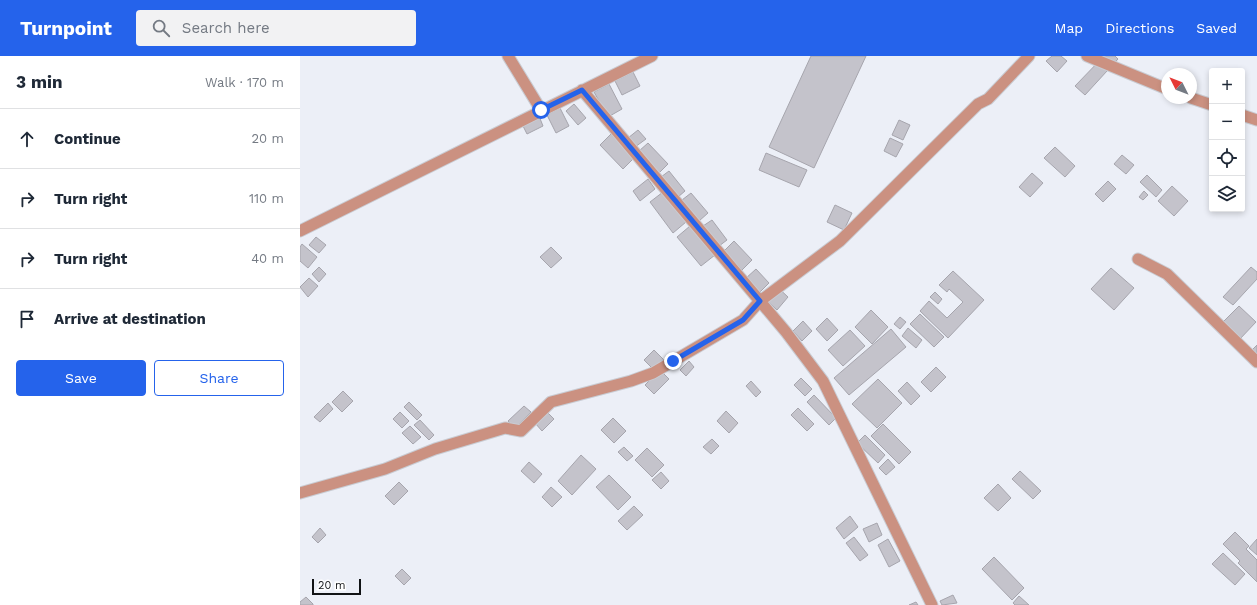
<!DOCTYPE html>
<meta charset="utf-8">
<style>
:root{--surface:#fff;--page:#f2f2f3;--text:#1f2937;--muted:#747a83;--line:#e0e1e3;--accent:#2563eb}
body{margin:0;font-family:"Work Sans",sans-serif;background:var(--page);color:var(--text)}
.controls{position:absolute;right:12px;top:12px;display:grid;overflow:hidden;border-radius:4px;box-shadow:0 2px 6px #0003}
.controls button{width:36px;height:36px;display:grid;place-items:center;padding:0;border:0;border-bottom:1px solid var(--line);background:var(--surface);color:var(--text);font:20px sans-serif}
.compass{position:absolute;left:861px;top:12px;width:36px;height:36px;border-radius:50%;background:var(--surface);box-shadow:0 2px 6px #0003;rotate:312deg}
.scale{position:absolute;left:12px;bottom:10px;width:49px;box-sizing:border-box;padding-left:4px;border:2px solid #111315;border-top:0;font-size:11px;line-height:14px;white-space:nowrap;color:#111315;-webkit-text-stroke:3px #fff;paint-order:stroke}
.stop{position:absolute;width:12px;height:12px;margin:-9px;border:3px solid #2563eb;border-radius:50%;background:#fff}
.stop.end{background:#2563eb;border-color:#fff;box-shadow:0 1px 4px #0008}
.list{margin:0;padding:0;list-style:none}
h2{display:flex;justify-content:space-between;align-items:center;height:52px;margin:0;padding:0 16px;font-size:17px}
h2 small{font-size:13px;font-weight:400;color:var(--muted)}
.list li{display:grid;grid-template-columns:26px 1fr auto;gap:12px;align-items:center;box-sizing:border-box;height:60px;padding:0 16px;border-top:1px solid var(--line)}
.list b{display:block;font-size:15px;white-space:nowrap}
.list em{font-size:13px;font-style:normal;color:var(--muted)}
.actions{display:flex;gap:8px;padding:12px 16px}
.actions a{flex:1;padding:9px 0;border:1px solid var(--accent);border-radius:4px;text-align:center;font-size:14px;color:var(--accent)}
.actions .main{background:var(--accent);color:#fff}
.icon{flex:none;width:22px;height:22px;fill:none;stroke:currentColor;stroke-width:2;stroke-linecap:round;stroke-linejoin:round}
.map{position:relative;flex:none;width:957px;height:549px;overflow:hidden}
header{display:flex;align-items:center;gap:24px;box-sizing:border-box;height:56px;padding:0 20px;background:var(--accent);color:#fff}
header strong{font-size:19px}
nav{display:flex;gap:22px;margin-inline-start:auto;font-size:14px}
.search{width:280px;height:36px;background:var(--page);display:flex;align-items:center;gap:10px;box-sizing:border-box;padding:0 14px;border-radius:4px;color:var(--muted);font-size:15px}
main{display:flex}
aside{flex:1;background:var(--surface)}
.map>svg:first-child{display:block}
.building{fill:#c4c3cb;stroke:#a6a5ad}
.lines{fill:none;stroke-linecap:round;stroke-linejoin:round}
.pedestrian-casing{stroke:#c9ccd3;stroke-width:13}
.minor-casing{stroke:#c9ccd3;stroke-width:13}
.pedestrian{stroke:#cb9181;stroke-width:11}
.minor{stroke:#cb9181;stroke-width:11}
.route{stroke:#2563eb;stroke-width:5}
</style>
<header>
<strong>Turnpoint</strong>
<div class="search"><svg class="icon" aria-label="search" viewBox="0 0 24 24"><circle cx="10" cy="10" r="6"/><path d="M15 15l6 6"/></svg>Search here</div>
<nav><a>Map</a><a>Directions</a><a>Saved</a></nav>
</header>
<main>
<aside>
<h2>3 min<small>Walk · 170 m</small></h2>
<ul class="list">
<li><svg class="icon" aria-label="ahead" viewBox="0 0 24 24"><path d="M12 20V5M6 11l6-6 6 6"/></svg><div><b>Continue</b></div><em>20 m</em></li>
<li><svg class="icon" aria-label="right" viewBox="0 0 24 24"><path d="M7 20v-9h11M14 6l5 5-5 5"/></svg><div><b>Turn right</b></div><em>110 m</em></li>
<li><svg class="icon" aria-label="right" viewBox="0 0 24 24"><path d="M7 20v-9h11M14 6l5 5-5 5"/></svg><div><b>Turn right</b></div><em>40 m</em></li>
<li><svg class="icon" aria-label="arrive" viewBox="0 0 24 24"><path d="M6 21V4h12l-3 4 3 4H6"/></svg><div><b>Arrive at destination</b></div></li>
</ul>
<div class="actions"><a class="main">Save</a><a>Share</a></div>
</aside>
<div class="map">
<svg width="957" height="549" viewBox="0 0 957 549">
<rect width="100%" height="100%" fill="#eceff7"/>
<path class="building" d="M511,0H566L514,112L469,91Z
M752,0H761L767,5L757,16L746,5Z
M804,0H815L818,3L785,39L775,30Z
M333,16L340,30L322,39L315,25Z
M309,28L322,53L308,61L294,36Z
M274,48L286,62L278,69L266,55Z
M260,52L269,70L256,77L247,59Z
M239,60L243,70L227,78L222,68Z
M599,64L610,69L603,84L592,79Z
M338,74L346,83L335,91L328,82Z
M311,78L334,102L323,113L300,89Z
M590,82L603,88L596,101L584,95Z
M348,87L368,108L359,117L339,95Z
M755,91L775,110L765,121L744,102Z
M466,97L507,114L499,131L459,114Z
M822,99L834,109L826,118L814,108Z
M369,115L385,135L378,141L361,121Z
M732,117L743,127L730,141L719,131Z
M847,119L862,134L856,141L840,126Z
M348,123L355,133L340,145L333,135Z
M808,125L816,133L803,146L795,138Z
M872,130L888,145L874,160L858,145Z
M844,135L848,139L843,144L839,141Z
M363,136L386,166L373,177L350,146Z
M391,137L408,157L399,165L382,144Z
M535,149L552,157L544,174L527,166Z
M412,164L427,184L419,190L403,170Z
M390,170L415,199L401,210L377,181Z
M16,181L26,189L19,197L9,189Z
M434,185L452,204L442,214L424,195Z
M2,188L17,201L8,212L0,205V191Z
M251,191L262,202L251,212L240,201Z
M19,211L26,218L19,226L12,218Z
M951,211L957,216V223L933,249L923,241Z
M811,212L834,232L814,254L791,233Z
M456,213L469,227L459,237L445,223Z
M653,215L684,244L648,282L620,255L629,245L647,262L663,246L649,233L647,236L639,229Z
M9,222L18,230L8,241L0,231Z
M474,228L488,241L477,254L463,241Z
M635,236L642,243L638,248L630,241Z
M939,250L956,266L939,284L922,267Z
M571,254L588,271L572,288L555,271Z
M620,258L644,281L634,291L610,268Z
M600,261L606,266L600,273L594,268Z
M527,262L538,274L527,285L516,273Z
M503,265L512,275L502,285L493,275Z
M608,272L622,284L616,292L602,280Z
M591,273L606,291L549,339L534,322Z
M550,274L565,290L543,310L528,294Z
M957,289V301L951,295Z
M354,294L364,304L354,314L344,304Z
M389,305L394,311L386,320L380,314Z
M636,311L646,321L631,336L621,326Z
M360,314L369,323L354,338L345,329Z
M501,322L512,333L505,340L494,329Z
M578,323L602,347L577,372L552,348Z
M451,325L461,336L456,341L446,330Z
M607,326L620,340L611,349L598,335Z
M43,335L53,345L42,356L32,346Z
M514,339L536,362L529,369L507,346Z
M109,346L122,359L117,364L104,351Z
M28,347L33,353L20,366L14,361Z
M224,350L231,356L215,372L208,365Z
M498,352L514,368L507,375L491,359Z
M426,355L438,367L429,377L417,365Z
M100,356L109,365L102,372L93,363Z
M247,356L254,363L242,375L235,367Z
M313,362L326,375L314,387L301,374Z
M120,364L134,379L129,384L114,369Z
M583,368L611,396L599,408L571,380Z
M110,370L121,381L113,388L102,377Z
M565,379L585,399L578,407L557,387Z
M412,383L419,390L411,398L403,391Z
M324,391L333,400L327,405L318,396Z
M347,392L364,409L352,421L335,404Z
M281,399L296,413L272,439L258,425Z
M588,403L595,411L586,419L579,412Z
M229,406L242,418L234,427L221,415Z
M720,415L741,435L733,443L712,423Z
M361,416L369,425L361,433L352,424Z
M309,419L331,441L318,454L296,431Z
M99,426L108,435L94,449L85,440Z
M698,428L711,442L698,455L684,442Z
M251,431L262,441L252,451L242,441Z
M334,450L343,459L327,474L318,465Z
M550,460L558,471L544,483L536,472Z
M577,467L582,479L569,486L563,473Z
M20,472L26,479L18,487L12,481Z
M935,476L949,490L946,493L957,504V526L938,507L940,505L923,488Z
M554,481L568,499L560,505L546,487Z
M588,483L600,505L589,511L578,489Z
M957,483V499L949,492Z
M923,497L945,518L935,529L912,508Z
M694,501L724,532L712,544L682,513Z
M102,513L111,522L104,529L95,520Z
M653,539L657,547L642,549L640,545Z
M719,540L729,549H715L713,547Z
M6,541L13,548V549H0V546Z
M616,546L618,549H609Z"/>
<g class="lines">
<g class="pedestrian-casing">
<path id="pedestrian" d="M208,0L241,54"/>
</g>
<g class="minor-casing">
<path id="minor" d="M787,0L867,33
M282,34L486,276L523,325L632,549
M891,42L912,49
M942,59L957,64
M0,175L352,0
M838,203L867,218L957,306
M0,437L85,413L135,393L205,372L221,375L251,346L331,325L353,317L443,264L460,245L540,185L678,48L688,43L729,0"/>
</g>
<use href="#pedestrian" class="pedestrian"/>
<use href="#minor" class="minor"/>
</g>
<g class="lines">
<path class="route" d="M241,54L282,34L460,245L443,264L373,305"/>
</g>
</svg>
<div class="controls">
<button>+</button>
<button>−</button>
<button><svg class="icon" aria-label="locate" viewBox="0 0 24 24"><circle cx="12" cy="12" r="6"/><path d="M12 2v4M12 18v4M2 12h4M18 12h4"/></svg></button>
<button><svg class="icon" aria-label="layers" viewBox="0 0 24 24"><path d="M12 4l9 5-9 5-9-5zM3 14l9 5 9-5"/></svg></button>
</div>
<svg class="compass" viewBox="-18 -18 36 36"><path d="M0-13l5 13h-10z" fill="#e53935"/><path d="M0 13l5-13h-10z" fill="#747a83"/></svg>
<div class="scale">20 m</div>
<div class="stop" style="left:241px;top:54px"></div>
<div class="stop end" style="left:373px;top:305px"></div>
</div>
</main>
